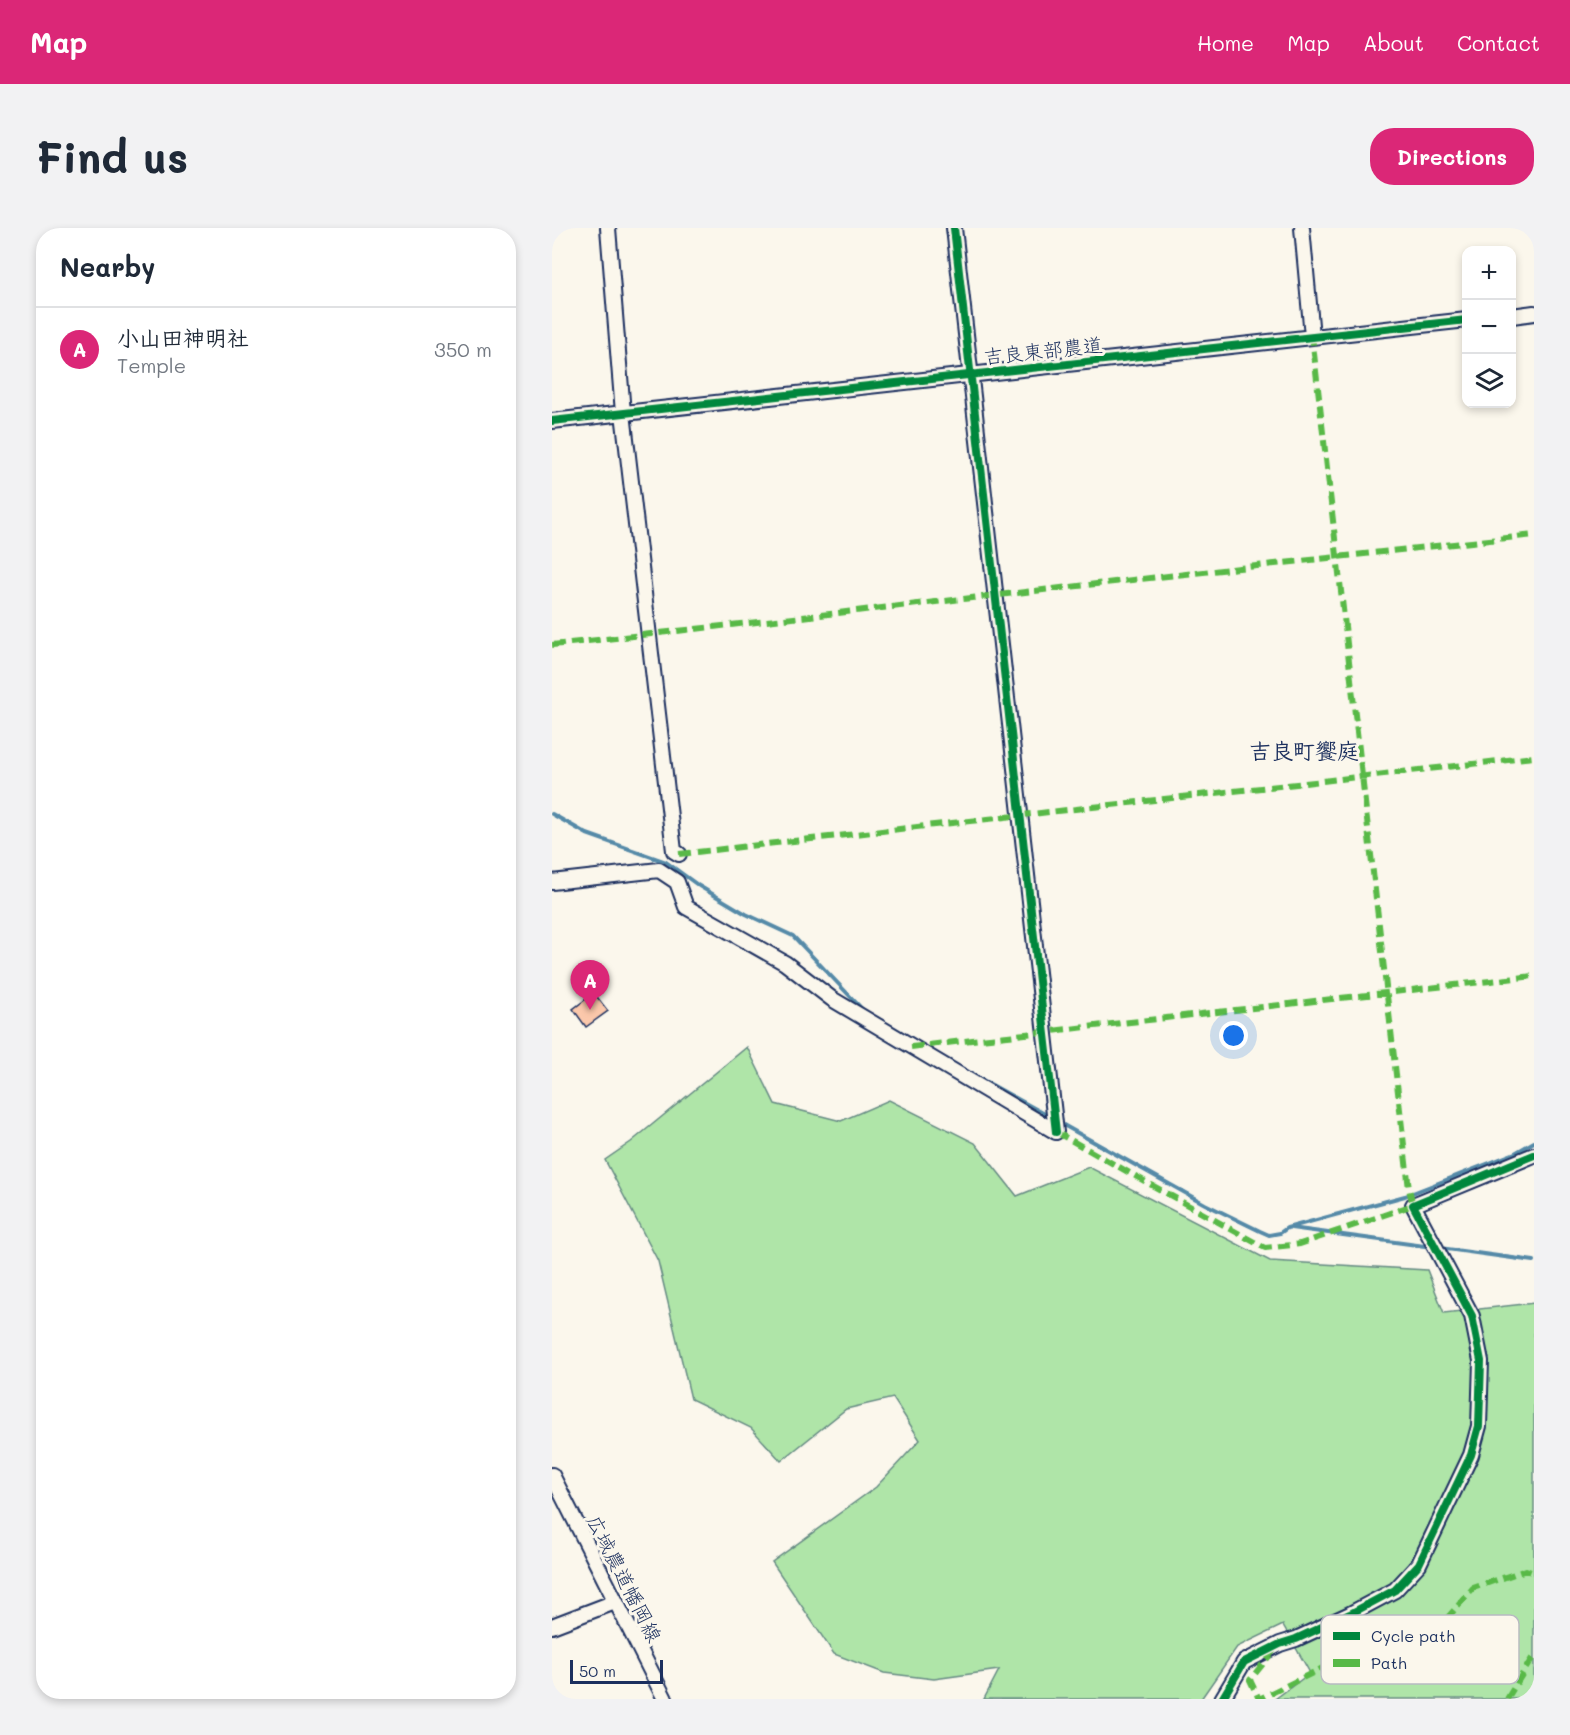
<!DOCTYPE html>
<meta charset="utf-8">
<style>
:root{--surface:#fff;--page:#f2f2f3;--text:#1f2937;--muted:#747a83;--line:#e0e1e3;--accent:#db2777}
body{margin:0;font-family:Mali,"Klee One",sans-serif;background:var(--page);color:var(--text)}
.controls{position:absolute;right:18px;top:18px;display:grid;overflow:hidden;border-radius:12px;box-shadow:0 3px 9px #0003}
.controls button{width:54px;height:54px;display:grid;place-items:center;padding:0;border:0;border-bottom:2px solid var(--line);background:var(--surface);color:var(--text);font:30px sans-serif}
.scale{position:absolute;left:18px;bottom:15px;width:93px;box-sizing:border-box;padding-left:6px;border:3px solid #1b2f5e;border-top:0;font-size:16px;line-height:21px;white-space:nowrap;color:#1b2f5e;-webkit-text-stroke:4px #fbf7ec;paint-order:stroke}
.you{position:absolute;left:682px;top:808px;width:21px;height:21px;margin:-15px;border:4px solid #fff;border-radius:50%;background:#1a73e8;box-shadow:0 0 0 9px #1a73e833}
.badge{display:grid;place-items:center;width:39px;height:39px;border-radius:50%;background:var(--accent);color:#fff;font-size:20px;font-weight:700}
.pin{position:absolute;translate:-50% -50px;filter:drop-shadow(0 2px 3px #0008)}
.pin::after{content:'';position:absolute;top:32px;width:21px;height:18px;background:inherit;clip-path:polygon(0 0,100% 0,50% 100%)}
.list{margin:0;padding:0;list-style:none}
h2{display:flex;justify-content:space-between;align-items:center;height:78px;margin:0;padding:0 24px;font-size:26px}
h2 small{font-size:20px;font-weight:400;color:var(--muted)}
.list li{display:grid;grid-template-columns:39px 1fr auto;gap:18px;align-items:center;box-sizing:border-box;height:84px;padding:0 24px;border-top:2px solid var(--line)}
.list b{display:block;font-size:22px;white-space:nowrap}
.list p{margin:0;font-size:20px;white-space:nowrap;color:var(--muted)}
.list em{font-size:20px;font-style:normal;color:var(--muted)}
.icon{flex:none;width:33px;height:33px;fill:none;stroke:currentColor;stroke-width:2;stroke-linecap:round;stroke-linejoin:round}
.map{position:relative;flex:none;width:982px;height:1471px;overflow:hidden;border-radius:24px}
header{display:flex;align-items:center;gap:36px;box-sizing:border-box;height:84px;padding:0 30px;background:var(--accent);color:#fff}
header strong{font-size:28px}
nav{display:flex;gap:33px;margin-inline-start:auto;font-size:21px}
.intro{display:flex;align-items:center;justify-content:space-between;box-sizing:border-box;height:144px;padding:0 36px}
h1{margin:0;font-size:42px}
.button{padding:15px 27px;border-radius:24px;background:var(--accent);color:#fff;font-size:21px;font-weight:700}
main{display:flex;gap:36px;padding:0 36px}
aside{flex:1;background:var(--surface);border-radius:24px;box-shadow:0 3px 9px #0003}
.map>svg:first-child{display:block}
.green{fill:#afe5a8;stroke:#658a83;stroke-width:1.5}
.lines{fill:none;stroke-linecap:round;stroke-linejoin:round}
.stream{stroke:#558aa8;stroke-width:4}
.building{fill:#fbc8ab;stroke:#1b2f5e;stroke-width:1.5}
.minor-casing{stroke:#1b2f5e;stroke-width:18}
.minor{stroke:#fbf7ec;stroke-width:14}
.quiet{stroke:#58b947;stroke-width:6;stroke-dasharray:12 6;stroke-linecap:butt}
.cycleway-casing{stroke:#fbf7ec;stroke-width:11}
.cycleway{stroke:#00873e;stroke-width:8}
.labels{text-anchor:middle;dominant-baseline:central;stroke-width:6;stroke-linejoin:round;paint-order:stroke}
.street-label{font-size:20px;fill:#1b2f5e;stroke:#fbf7ec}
.quarter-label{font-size:22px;font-weight:bold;fill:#1b2f5e;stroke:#fbf7ec}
.key{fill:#fbf7ec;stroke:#b8bbc1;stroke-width:1.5}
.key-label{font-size:16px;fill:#1b2f5e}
</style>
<header>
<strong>Map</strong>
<nav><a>Home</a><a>Map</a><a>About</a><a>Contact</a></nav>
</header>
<div class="intro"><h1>Find us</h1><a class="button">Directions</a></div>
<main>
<aside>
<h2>Nearby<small></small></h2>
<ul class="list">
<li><span class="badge">A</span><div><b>小山田神明社</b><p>Temple</p></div><em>350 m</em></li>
</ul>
</aside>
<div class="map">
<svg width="982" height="1471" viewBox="0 0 982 1471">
<rect width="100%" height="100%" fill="#fbf7ec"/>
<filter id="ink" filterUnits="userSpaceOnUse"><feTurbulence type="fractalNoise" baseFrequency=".0167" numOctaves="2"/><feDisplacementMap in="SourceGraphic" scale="12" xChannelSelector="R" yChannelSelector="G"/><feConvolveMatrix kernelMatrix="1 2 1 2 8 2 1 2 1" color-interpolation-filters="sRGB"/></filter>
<g filter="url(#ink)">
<path class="green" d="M195,819L223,876L289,893L337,872L423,915L465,968L537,939L718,1033L875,1042L892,1085L982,1075V1471H723L758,1445L731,1397L685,1419L649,1471H432L447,1442L382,1451L332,1445L282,1426L220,1334L324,1259L368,1212L341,1170L294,1181L229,1233L199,1200L139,1171L106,1033L53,932L79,914Z"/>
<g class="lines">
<path class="stream" d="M981,0L982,10
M0,586L35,606L114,634L147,658L194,686L241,708L312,783
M409,840L500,890
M506,894L653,976L708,1003L717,1007L728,1005L735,1000L853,968L963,925L982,914
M739,1000L880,1019
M888,1020L982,1033"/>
</g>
<path class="building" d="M42,765L56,783L34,799L21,781Z"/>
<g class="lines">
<g class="minor-casing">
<path id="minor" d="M56,0L71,185L122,623L127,626
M402,0L504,904
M750,0L760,108
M960,88L982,85
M0,193L915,92
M0,654L107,642L125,654L134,679L233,735L280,771L504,904
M0,1247L113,1471
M0,1398L63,1374
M670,1471L692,1434L728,1416L744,1411L798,1386L843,1362L867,1336L919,1227L927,1198L929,1133L920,1088L861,977L982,927"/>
</g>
<use href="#minor" class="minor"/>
<path class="quiet" d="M0,417L982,307
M127,626L982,529
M359,819L982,748
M504,904L713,1020L748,1016L861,977L857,961L760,108
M722,1422L698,1452L707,1471L781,1435L833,1436L886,1401L921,1360L974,1342L982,1345
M955,1471L982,1427"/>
<g class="cycleway-casing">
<path id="cycleway" d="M402,0L504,904
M0,193L915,92
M670,1471L692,1434L728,1416L744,1411L798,1386L843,1362L867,1336L919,1227L927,1198L929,1133L920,1088L861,977L982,927"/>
</g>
<use href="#cycleway" class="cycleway"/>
</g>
</g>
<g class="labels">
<g class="street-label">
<text transform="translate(491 122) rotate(-6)">吉良東部農道</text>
<text transform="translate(73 1350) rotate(63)">広域農道幡岡線</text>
</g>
<g class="quarter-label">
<text x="752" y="522">吉良町饗庭</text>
</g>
</g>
<rect x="769" y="1387" width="198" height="69" rx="9" class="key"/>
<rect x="781" y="1404" width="27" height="8" fill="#00873e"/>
<rect x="781" y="1431" width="27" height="8" fill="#58b947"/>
<g class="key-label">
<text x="819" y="1414">Cycle path</text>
<text x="819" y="1441">Path</text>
</g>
</svg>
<div class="controls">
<button>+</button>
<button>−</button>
<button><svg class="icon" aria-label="layers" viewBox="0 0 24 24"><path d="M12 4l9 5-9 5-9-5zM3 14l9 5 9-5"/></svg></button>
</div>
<div class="scale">50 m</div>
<div class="you"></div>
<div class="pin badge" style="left:38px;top:782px">A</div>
</div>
</main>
